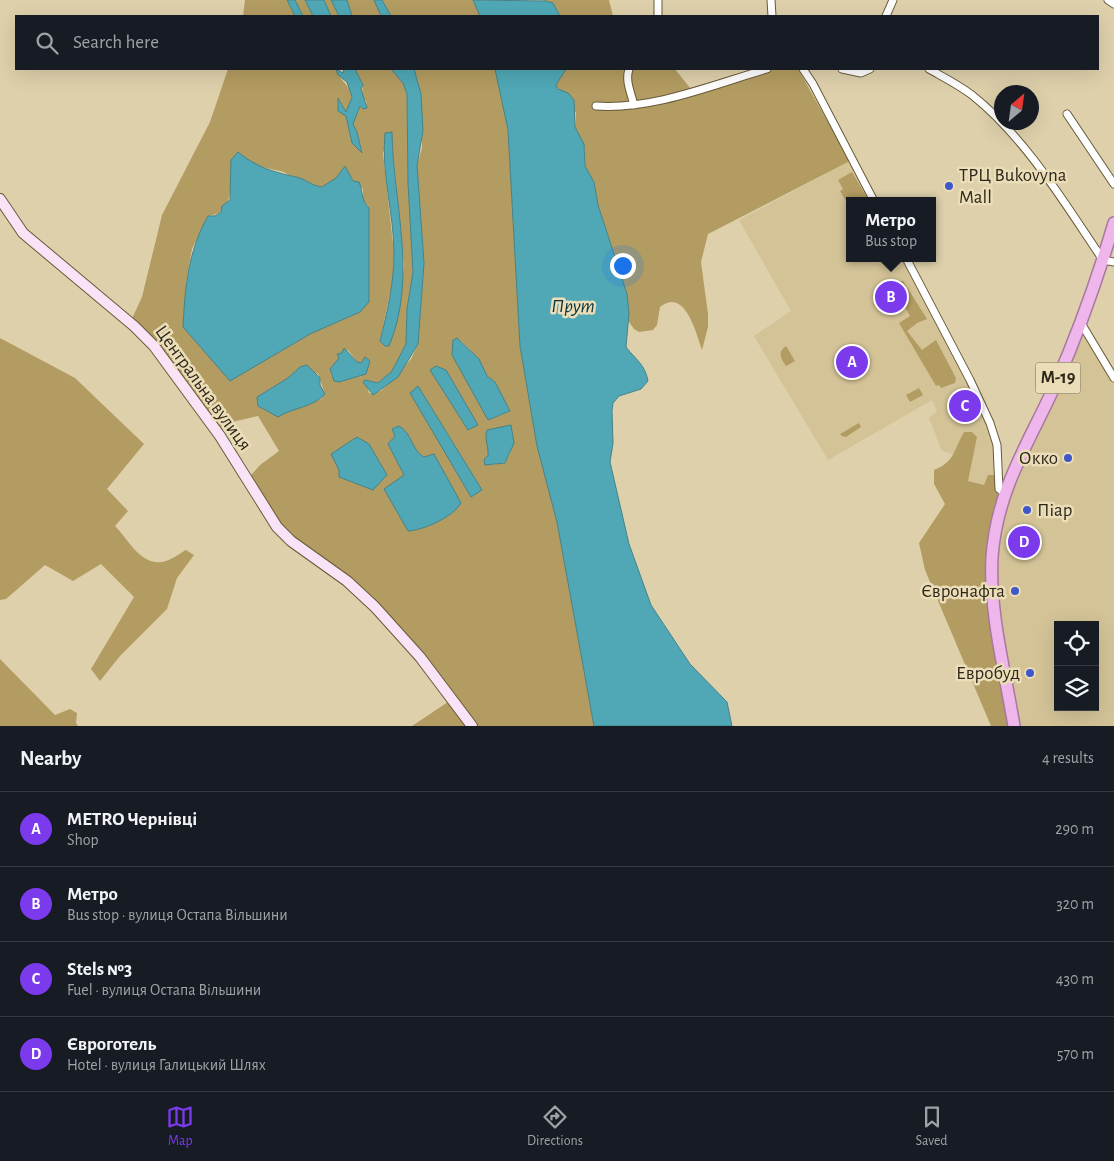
<!DOCTYPE html>
<meta charset="utf-8">
<style>
:root{--surface:#171b24;--page:#20242c;--text:#f1f3f6;--muted:#9ea1a6;--line:#363941;--accent:#7c3aed}
body{margin:0;font-family:"Alegreya Sans",sans-serif;background:var(--page);color:var(--text)}
.controls{position:absolute;right:15px;bottom:15px;display:grid;overflow:hidden;border-radius:0px;box-shadow:0 5px 20px #0002}
.controls button{width:45px;height:45px;display:grid;place-items:center;padding:0;border:0;border-bottom:1px solid var(--line);background:var(--surface);color:var(--text);font:25px sans-serif}
.compass{position:absolute;left:994px;top:85px;width:45px;height:45px;border-radius:50%;background:var(--surface);box-shadow:0 5px 20px #0002;rotate:29deg}
.you{position:absolute;left:622px;top:265px;width:18px;height:18px;margin:-12px;border:4px solid #fff;border-radius:50%;background:#1a73e8;box-shadow:0 0 0 8px #1a73e833}
.badge{display:grid;place-items:center;width:32px;height:32px;border-radius:50%;background:var(--accent);color:#fff;font-size:16px;font-weight:700}
.pin{position:absolute;translate:-50% -50%;border:2px solid #fff;box-shadow:0 1px 5px #0006}
.popup{position:absolute;left:846px;top:197px;width:90px;height:65px;box-sizing:border-box;display:grid;place-content:center;border-radius:0px;background:var(--surface);filter:drop-shadow(0 1px 4px #0005);font-size:16px;white-space:nowrap;color:var(--muted)}
.popup b{font-size:19px;color:var(--text)}
.popup::after{content:'';position:absolute;left:50%;top:100%;margin-left:-10px;border:10px solid transparent;border-top-color:var(--surface)}
.list{margin:0;padding:0;list-style:none}
h2{display:flex;justify-content:space-between;align-items:center;height:65px;margin:0;padding:0 20px;font-size:21px}
h2 small{font-size:16px;font-weight:400;color:var(--muted)}
.list li{display:grid;grid-template-columns:32px 1fr auto;gap:15px;align-items:center;box-sizing:border-box;height:75px;padding:0 20px;border-top:1px solid var(--line)}
.list b{display:block;font-size:19px;white-space:nowrap}
.list p{margin:0;font-size:16px;white-space:nowrap;color:var(--muted)}
.list em{font-size:16px;font-style:normal;color:var(--muted)}
.icon{flex:none;width:28px;height:28px;fill:none;stroke:currentColor;stroke-width:2;stroke-linecap:round;stroke-linejoin:round}
.map{position:relative;flex:none;width:1114px;height:726px;overflow:hidden}
.search{position:absolute;background:var(--surface);box-shadow:0 5px 20px #0002;left:15px;right:15px;top:15px;height:55px;display:flex;align-items:center;gap:12px;box-sizing:border-box;padding:0 18px;border-radius:0px;color:var(--muted);font-size:19px}
.sheet{height:365px;background:var(--surface)}
nav{display:flex;justify-content:space-around;align-items:center;box-sizing:border-box;height:70px;border-top:1px solid var(--line);background:var(--surface);font-size:14px;color:var(--muted)}
nav a{display:grid;justify-items:center;gap:2px}
nav .on{color:var(--accent)}
.map>svg:first-child{display:block}
.built{fill:#d4c397;fill-rule:evenodd}
.green{fill:#b39c61;fill-rule:evenodd}
.water{fill:#50a8b6;stroke:#468287}
.lines{fill:none;stroke-linecap:round;stroke-linejoin:round}
.minor-casing{stroke:#675a39;stroke-width:9}
.secondary-casing{stroke:#675a39;stroke-width:12}
.trunk-casing{stroke:#a8789d;stroke-width:14}
.minor{stroke:#fff;stroke-width:7}
.secondary{stroke:#f9e3f7;stroke-width:10}
.trunk{stroke:#eeb6ea;stroke-width:11}
.poi-dot{fill:#3e57ca;stroke:#ebddb8;stroke-width:2}
.labels{text-anchor:middle;dominant-baseline:central;stroke-width:5;stroke-linejoin:round;paint-order:stroke}
.shield{fill:#ebddb8;stroke:#675e49;stroke-width:1}
.shield-label{font-size:18px;font-weight:bold;fill:#2e281a}
.poi-label{font-size:19px;fill:#2e281a;stroke:#ebddb8;text-anchor:end}
.street-label{font-size:19px;fill:#2e281a;stroke:#ebddb8}
.water-label{font-size:20px;font-style:italic;fill:#0b363d;stroke:#ebddb8}
</style>
<div class="map">
<svg width="1114" height="726" viewBox="0 0 1114 726">
<rect width="100%" height="100%" fill="#ded0ab"/>
<path class="built" d="M850,161L872,201H850V258H904L970,380L996,445L997,475L984,485L968,481L959,441L955,455L942,451L929,418L937,411L932,400L828,460L754,336L791,311L739,220Z
M1080,320L1114,376V726H1011L991,588L999,507ZM1058,625H1095V707H1058Z"/>
<path class="green" d="M245,0H287L295,16H243Z
M295,0H305L313,16H303Z
M324,0H331L339,16H331Z
M347,0H374L381,16H352Z
M382,0H473L480,16H391Z
M540,0H609L613,16H560C557,7 550,1 540,0Z
M228,69H336C340,83 351,83 352,101L346,112L339,99L346,116L352,143L362,152L357,132L353,124L360,106L367,103L362,95L363,85L355,69H391L403,83L407,94L408,183L413,272L407,309L406,344L392,371L378,383L365,380L369,393L373,394L382,390L411,359L418,344L424,263L417,165L422,148L421,94L414,69H495L508,130L520,346L537,446L557,522L594,726H412L448,702L398,638L342,579L297,551L277,531L244,483L260,465L279,451L258,416L236,421L215,435L163,363L129,325L142,297L162,215L210,122ZM391,132L404,267L394,334L380,341L393,279L394,253L383,153ZM231,160L284,172C291,177 313,186 322,187L336,178L345,166L353,181L363,189V199L369,209L360,312L310,334L287,347L186,283L192,249L208,216C235,214 231,181 231,160ZM460,340L474,354L487,376L495,382L509,412L488,420ZM348,350L357,362L361,363L363,360L362,376L345,379L332,377L330,369ZM300,367L318,374L325,394L321,399C302,407 276,420 258,406L257,397L288,378ZM418,386L482,490L471,497ZM395,436L424,457L408,531L404,475L388,444ZM486,438L511,451L505,463L489,465L484,459L488,456L489,445ZM339,470L373,490L339,477Z
M566,69H675L690,88L756,69H798L850,161L708,234L701,262L708,314V327L702,350C696,333 685,287 660,307L657,325L653,330L639,332L634,329L627,319V294L598,205L594,182L585,166V151L575,127L576,113L556,85Z
M852,172L869,201H850V208L840,191L843,189L838,180Z
M899,281H903L927,319L917,323L907,331L922,350L936,340L956,378L955,383L941,388L939,385L936,386L899,323L910,316L894,288Z
M0,338L75,378L144,444L107,489L128,511L115,526C128,539 140,565 162,562C170,561 179,554 186,550L194,555L177,578L167,609L120,656L100,681L91,669L134,597L101,564L73,581L45,565L6,599L0,600Z
M786,346L795,361L786,366C781,359 777,352 786,346Z
M919,388L923,395L910,402L906,395Z
M859,423L861,427L846,437L842,436L840,434Z
M964,432H972L977,437L968,481L984,485L988,475H997L999,507L989,560L1011,726H991L925,570L919,543L945,504L934,484V470C955,462 954,449 964,432Z
M0,659L55,715L70,709L77,713L76,723L78,726H0Z"/>
<path class="water" d="M287,0H295L303,16H295Z
M305,0H324L331,16H313Z
M331,0H347L352,16H339Z
M374,0H382L391,16H381Z
M473,0L546,1L553,3L560,16H480Z
M336,69L343,73L344,69H355L363,85L361,89L367,108L363,109L360,106L353,124L357,132L362,153L352,143L346,116L338,111V98L346,112L352,97L347,82L338,75Z
M391,69H414L421,94L423,131L417,165L424,263L418,344L398,377L373,395L363,382L365,380L378,383L392,371L406,344L407,309L413,272L408,183L407,94L403,83Z
M495,69H566L556,85L558,89L568,93L574,100L575,127L584,144L585,166L594,182L598,205L627,294L629,313L626,347C635,359 645,364 648,381L641,389L619,396L613,403L612,411L613,443L610,462L629,544L651,605L690,664L727,702L732,726H594L557,522L537,446L520,346L508,130Z
M392,132C393,203 418,277 389,346H385L380,341C387,313 394,284 394,254C394,213 381,174 385,133Z
M238,152C259,169 275,172 300,178C308,181 313,186 322,187L336,178L345,166L353,181L359,182C363,191 361,201 369,208V302L360,312L310,334L230,381L183,327C185,288 188,251 208,216H215L221,212L222,206L230,200L231,160Z
M457,338L479,359L487,376L495,382L510,411L488,420L452,355L453,340Z
M344,348L357,362L361,363L365,357L370,361L366,374L339,382L334,381L330,369L339,358L337,354L342,353Z
M307,365L320,378V385L325,394C314,407 292,408 278,417L258,406L257,397L288,378L300,367Z
M436,366L446,370L478,425L468,430L430,370Z
M418,386L482,490L471,497L410,393Z
M511,425L514,443L505,463L485,465L484,459L488,456C489,448 484,438 487,430Z
M399,426C412,433 412,451 424,457L434,454L461,503C453,517 424,530 408,531L384,489L404,475L388,444L395,436L392,429Z
M357,437L369,444L387,475L373,490L339,477V470L331,454Z"/>
<g class="lines">
<g class="minor-casing">
<path id="minor" d="M771,0L772,16
M1108,0L1114,4
M658,16V0
M886,16L893,0
M629,69C625,81 631,93 634,105
M803,69L813,84L874,201
M842,69L861,73L870,69
M929,69C943,77 959,85 972,95C1026,138 1065,204 1103,260L1114,262
M596,106C653,110 712,85 767,69
M1067,114L1114,184
M906,258L970,380L990,423L997,445L999,489L1004,492
M1081,323L1114,378"/>
</g>
<g class="secondary-casing">
<path id="secondary" d="M0,199L23,233L134,326L154,346L220,436L277,527L291,541L347,581L375,607L420,657L472,726"/>
</g>
<g class="trunk-casing">
<path id="trunk" d="M1014,726C1005,671 989,612 992,557C997,489 1029,443 1056,383C1079,331 1098,277 1114,223"/>
</g>
<use href="#minor" class="minor"/>
<use href="#secondary" class="secondary"/>
<use href="#trunk" class="trunk"/>
</g>
<g class="poi-dot">
<circle cx="949" cy="186" r="5"/>
<circle cx="1068" cy="458" r="5"/>
<circle cx="1027" cy="510" r="5"/>
<circle cx="1015" cy="591" r="5"/>
<circle cx="1030" cy="673" r="5"/>
</g>
<g class="labels">
<rect class="shield" x="1035.5" y="362.5" width="45" height="31" rx="4"/>
<g class="shield-label">
<text x="1058" y="378">М-19</text>
</g>
<g class="poi-label">
<text x="959" y="175" text-anchor="start">ТРЦ Bukovyna<tspan x="959" dy="22">Mall</tspan></text>
<text x="1058" y="458">Окко</text>
<text x="1037" y="510" text-anchor="start">Піар</text>
<text x="1005" y="591">Євронафта</text>
<text x="1020" y="673">Евробуд</text>
</g>
<g class="street-label">
<text transform="translate(203 388) rotate(54)">Центральна вулиця</text>
</g>
<g class="water-label">
<text x="573" y="306">Прут</text>
</g>
</g>
</svg>
<div class="controls">
<button><svg class="icon" aria-label="locate" viewBox="0 0 24 24"><circle cx="12" cy="12" r="6"/><path d="M12 2v4M12 18v4M2 12h4M18 12h4"/></svg></button>
<button><svg class="icon" aria-label="layers" viewBox="0 0 24 24"><path d="M12 4l9 5-9 5-9-5zM3 14l9 5 9-5"/></svg></button>
</div>
<svg class="compass" viewBox="-18 -18 36 36"><path d="M0-13l5 13h-10z" fill="#e53935"/><path d="M0 13l5-13h-10z" fill="#9ea1a6"/></svg>
<div class="you"></div>
<div class="pin badge" style="left:852px;top:362px">A</div>
<div class="pin badge" style="left:891px;top:297px">B</div>
<div class="popup"><b>Метро</b>Bus stop</div>
<div class="pin badge" style="left:965px;top:406px">C</div>
<div class="pin badge" style="left:1024px;top:542px">D</div>
<div class="search"><svg class="icon" aria-label="search" viewBox="0 0 24 24"><circle cx="10" cy="10" r="6"/><path d="M15 15l6 6"/></svg>Search here</div>
</div>
<section class="sheet">
<h2>Nearby<small>4 results</small></h2>
<ul class="list">
<li><span class="badge">A</span><div><b>METRO Чернівці</b><p>Shop</p></div><em>290 m</em></li>
<li><span class="badge">B</span><div><b>Метро</b><p>Bus stop · вулиця Остапа Вільшини</p></div><em>320 m</em></li>
<li><span class="badge">C</span><div><b>Stels №3</b><p>Fuel · вулиця Остапа Вільшини</p></div><em>430 m</em></li>
<li><span class="badge">D</span><div><b>Євроготель</b><p>Hotel · вулиця Галицький Шлях</p></div><em>570 m</em></li>
</ul>
</section>
<nav>
<a class="on"><svg class="icon" aria-label="map" viewBox="0 0 24 24"><path d="M3 6l6-2 6 2 6-2v14l-6 2-6-2-6 2zM9 4v14M15 6v14"/></svg>Map</a>
<a><svg class="icon" aria-label="directions" viewBox="0 0 24 24"><path d="M12 3l9 9-9 9-9-9zM9 14v-3h6M13 9l2 2-2 2"/></svg>Directions</a>
<a><svg class="icon" aria-label="saved" viewBox="0 0 24 24"><path d="M7 4h10v16l-5-4-5 4z"/></svg>Saved</a>
</nav>
